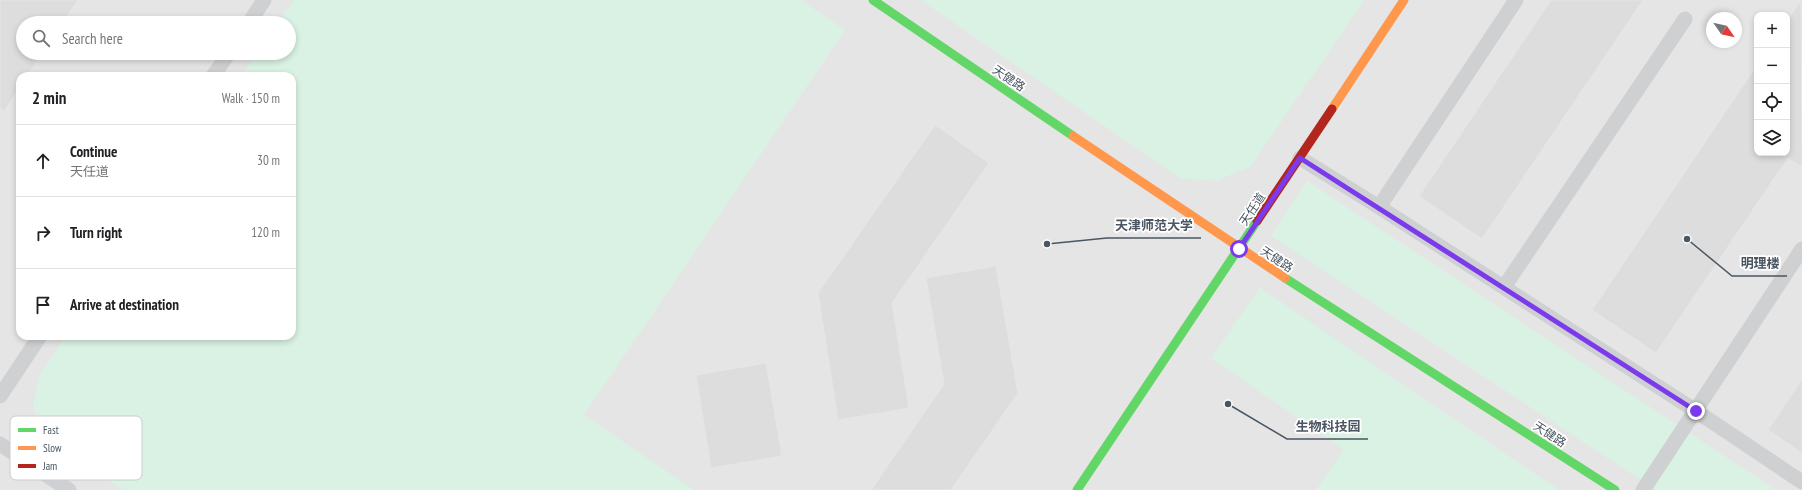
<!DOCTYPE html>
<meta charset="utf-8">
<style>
:root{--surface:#fff;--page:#f6f6f6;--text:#202124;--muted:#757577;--line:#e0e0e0}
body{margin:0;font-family:"PT Sans Narrow","Noto Sans SC",sans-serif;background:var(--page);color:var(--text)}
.controls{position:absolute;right:12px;top:12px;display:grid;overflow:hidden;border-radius:8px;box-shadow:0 2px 6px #0003}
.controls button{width:36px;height:36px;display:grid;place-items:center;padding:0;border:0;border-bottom:1px solid var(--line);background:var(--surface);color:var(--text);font:20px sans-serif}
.compass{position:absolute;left:1706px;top:12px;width:36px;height:36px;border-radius:50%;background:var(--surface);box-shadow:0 2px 6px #0003;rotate:124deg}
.stop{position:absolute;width:12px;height:12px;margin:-9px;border:3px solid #7c3aed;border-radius:50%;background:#fff}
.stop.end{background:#7c3aed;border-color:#fff;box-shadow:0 1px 4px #0008}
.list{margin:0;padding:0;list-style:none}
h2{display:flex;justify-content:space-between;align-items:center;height:52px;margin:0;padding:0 16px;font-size:17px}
h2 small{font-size:13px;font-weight:400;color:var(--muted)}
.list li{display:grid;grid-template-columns:26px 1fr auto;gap:12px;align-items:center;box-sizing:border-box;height:72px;padding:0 16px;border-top:1px solid var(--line)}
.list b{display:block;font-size:15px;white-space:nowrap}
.list p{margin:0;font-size:13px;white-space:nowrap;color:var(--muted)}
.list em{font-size:13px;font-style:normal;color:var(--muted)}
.icon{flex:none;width:22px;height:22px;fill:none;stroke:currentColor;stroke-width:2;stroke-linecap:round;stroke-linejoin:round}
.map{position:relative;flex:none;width:1802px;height:490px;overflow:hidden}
.search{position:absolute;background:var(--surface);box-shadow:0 2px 6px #0003;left:16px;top:16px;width:280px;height:44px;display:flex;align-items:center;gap:10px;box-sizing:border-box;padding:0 14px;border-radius:22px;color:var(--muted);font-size:15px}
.panel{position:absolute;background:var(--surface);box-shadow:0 2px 6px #0003;left:16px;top:72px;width:280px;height:268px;border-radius:12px}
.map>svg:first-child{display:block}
.education{fill:#e6e5e6;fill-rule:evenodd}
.green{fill:#d9f2e3}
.building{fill:#ddddde;stroke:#e5e6e7}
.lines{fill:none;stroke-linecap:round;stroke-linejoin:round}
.lane{stroke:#ced0d2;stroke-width:15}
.fast{stroke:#63d668;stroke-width:9}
.slow{stroke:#ff974d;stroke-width:9}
.jam{stroke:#b3261e;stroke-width:9}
.route{stroke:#7c3aed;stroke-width:5}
.labels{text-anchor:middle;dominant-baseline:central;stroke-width:3.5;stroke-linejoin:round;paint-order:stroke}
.street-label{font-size:12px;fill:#4a5661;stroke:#fff}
.key{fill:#fff;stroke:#c9ccd0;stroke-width:1}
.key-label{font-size:11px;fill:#4a5661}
.leader{fill:none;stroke:#4a5661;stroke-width:1.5}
.callout-dot{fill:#4a5661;stroke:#fff;stroke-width:1.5}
.callout-label{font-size:13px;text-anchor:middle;font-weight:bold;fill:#4a5661;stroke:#fff;stroke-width:3.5;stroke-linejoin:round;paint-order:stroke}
</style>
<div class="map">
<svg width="1802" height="490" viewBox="0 0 1802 490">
<rect width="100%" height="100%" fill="#f4f4f4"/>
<path class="education" d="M0,0H1802V490H0ZM1757,15H1787V153H1757ZM1712,18H1736V42H1712ZM23,23H289V53H23ZM20,76H292V336H20Z"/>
<path class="green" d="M294,0H801L845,30L584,415L694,490H123L44,436L33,405L40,374L66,336H292V76H242L258,53H289V23H278Z
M921,0H1364L1251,166L1216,181L1180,178Z
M1307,181L1776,490H1656L1271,236Z
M1260,288L1559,490H1316L1344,450L1211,358Z"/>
<path class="building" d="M0,0H78L62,23H23V53H42L27,76H20V87L4,111L0,108Z
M1551,0H1643L1482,239L1419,196Z
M1801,0L1802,167L1788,158L1656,353L1592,310L1757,65V153H1787V21Z
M935,125L989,163L892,303L909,408L838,420L818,293Z
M996,266L1018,393L951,490H871L944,384L926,278Z
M766,363L782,456L711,468L696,375Z
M1802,379V453L1768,430Z"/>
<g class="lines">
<path class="lane" d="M1516,0L1379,207L1696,411L1802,482
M249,23L264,0
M213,76L229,53
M1300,158L1379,207
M1504,287L1685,19
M0,396L40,336
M0,444L69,490
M1643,490L1802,249"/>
<path class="fast" d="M873,0L1073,136
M1285,278L1615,490
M1077,490L1257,221"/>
<path class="slow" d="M1332,109L1404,0
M1073,136L1285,278"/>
<path class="jam" d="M1257,221L1332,109"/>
</g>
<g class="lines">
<path class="route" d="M1239,249L1300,158L1696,411"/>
</g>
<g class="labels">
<g class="street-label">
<text transform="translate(1009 78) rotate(34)">天健路</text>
<text transform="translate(1252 209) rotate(-56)">天任道</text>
<text transform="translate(1277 259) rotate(33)">天健路</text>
<text transform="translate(1550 434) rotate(33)">天健路</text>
</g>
</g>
<rect x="10" y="416" width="132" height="64" rx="6" class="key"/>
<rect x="18" y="428" width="18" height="4" fill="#63d668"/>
<rect x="18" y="446" width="18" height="4" fill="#ff974d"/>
<rect x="18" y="464" width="18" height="4" fill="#b3261e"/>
<g class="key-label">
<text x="43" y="434">Fast</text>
<text x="43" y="452">Slow</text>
<text x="43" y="470">Jam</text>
</g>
<path class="leader" d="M1047 244L1107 238H1201M1687 239L1732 276H1787M1228 404L1287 439H1368"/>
<g class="callout-dot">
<circle cx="1047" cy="244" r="4"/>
<circle cx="1687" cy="239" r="4"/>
<circle cx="1228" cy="404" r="4"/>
</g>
<g class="callout-label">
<text x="1154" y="230">天津师范大学</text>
<text x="1760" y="268">明理楼</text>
<text x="1328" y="431">生物科技园</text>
</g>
</svg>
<div class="controls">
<button>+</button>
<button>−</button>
<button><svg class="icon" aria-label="locate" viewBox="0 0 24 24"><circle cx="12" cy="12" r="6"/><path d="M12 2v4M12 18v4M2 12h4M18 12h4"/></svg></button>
<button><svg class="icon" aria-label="layers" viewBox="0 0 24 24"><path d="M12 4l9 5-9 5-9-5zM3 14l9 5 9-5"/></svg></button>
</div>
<svg class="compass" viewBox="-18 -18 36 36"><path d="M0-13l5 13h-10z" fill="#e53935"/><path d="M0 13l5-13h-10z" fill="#757577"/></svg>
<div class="stop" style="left:1239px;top:249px"></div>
<div class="stop end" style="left:1696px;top:411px"></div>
<div class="search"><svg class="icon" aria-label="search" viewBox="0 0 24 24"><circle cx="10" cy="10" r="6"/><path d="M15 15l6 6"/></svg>Search here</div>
<section class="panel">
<h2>2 min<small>Walk · 150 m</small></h2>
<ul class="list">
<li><svg class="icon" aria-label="ahead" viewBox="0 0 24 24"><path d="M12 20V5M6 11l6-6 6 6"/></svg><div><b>Continue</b><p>天任道</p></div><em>30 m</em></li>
<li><svg class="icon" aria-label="right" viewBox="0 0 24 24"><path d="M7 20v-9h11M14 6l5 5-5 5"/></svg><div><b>Turn right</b></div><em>120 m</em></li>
<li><svg class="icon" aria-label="arrive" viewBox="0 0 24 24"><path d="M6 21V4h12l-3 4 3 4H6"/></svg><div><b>Arrive at destination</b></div></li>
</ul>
</section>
</div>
